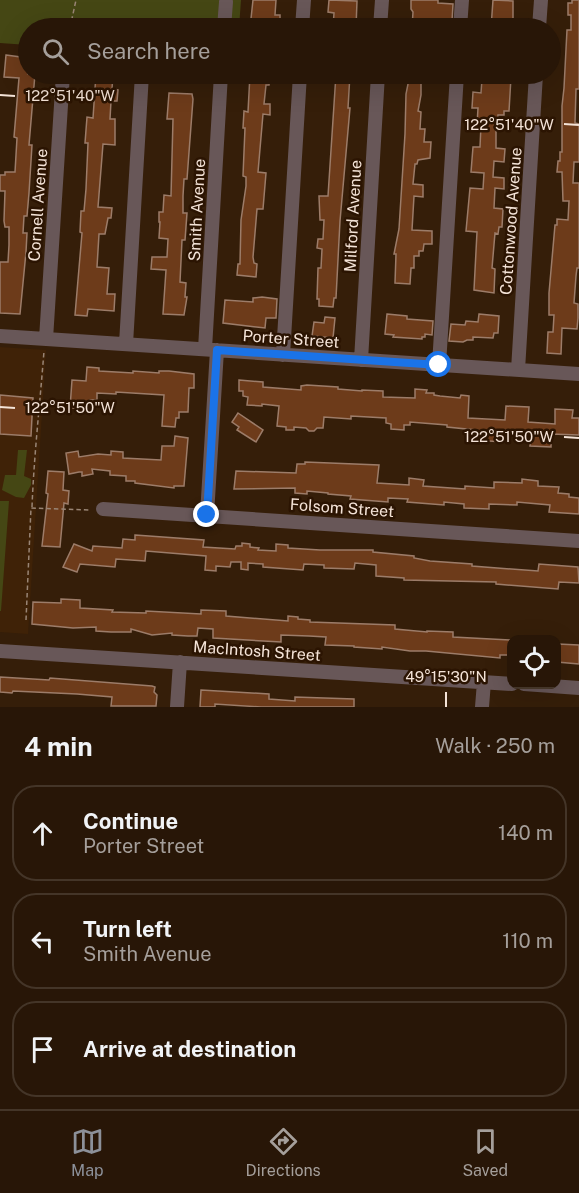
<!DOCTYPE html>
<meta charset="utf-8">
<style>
:root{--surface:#281607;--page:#342315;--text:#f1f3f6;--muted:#a59f9b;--line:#443528;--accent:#8c9099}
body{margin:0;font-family:"Public Sans",sans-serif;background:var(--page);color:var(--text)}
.controls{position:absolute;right:18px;bottom:18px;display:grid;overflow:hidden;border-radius:12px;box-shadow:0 6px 24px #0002}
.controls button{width:54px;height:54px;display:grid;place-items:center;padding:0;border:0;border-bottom:2px solid var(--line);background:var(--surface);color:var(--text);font:30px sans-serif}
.stop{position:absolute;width:18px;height:18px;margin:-14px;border:4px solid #1a73e8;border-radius:50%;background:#fff}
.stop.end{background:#1a73e8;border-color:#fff;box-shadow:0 2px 6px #0008}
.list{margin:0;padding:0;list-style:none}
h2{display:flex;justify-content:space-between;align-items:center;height:78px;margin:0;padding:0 24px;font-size:26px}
h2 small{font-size:20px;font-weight:400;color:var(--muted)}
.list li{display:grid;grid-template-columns:39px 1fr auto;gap:18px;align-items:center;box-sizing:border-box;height:96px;margin:0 12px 12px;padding:0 12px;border:2px solid var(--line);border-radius:24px}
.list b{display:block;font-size:22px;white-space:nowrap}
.list p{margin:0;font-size:20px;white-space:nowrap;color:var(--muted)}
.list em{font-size:20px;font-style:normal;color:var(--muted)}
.icon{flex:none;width:33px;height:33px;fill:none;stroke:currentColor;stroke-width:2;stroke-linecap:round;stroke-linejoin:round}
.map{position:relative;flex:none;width:579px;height:707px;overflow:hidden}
.search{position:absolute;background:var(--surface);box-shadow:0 6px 24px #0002;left:18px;right:18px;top:18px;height:66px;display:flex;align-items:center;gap:15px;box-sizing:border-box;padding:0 21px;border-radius:33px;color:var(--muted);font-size:22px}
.sheet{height:402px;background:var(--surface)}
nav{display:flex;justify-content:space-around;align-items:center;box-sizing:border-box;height:84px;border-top:2px solid var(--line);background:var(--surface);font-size:16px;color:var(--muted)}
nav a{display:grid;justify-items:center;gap:3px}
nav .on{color:var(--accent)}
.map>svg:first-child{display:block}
.built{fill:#3f2207}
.green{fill:#454714}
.building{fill:#6d3b1a;stroke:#9c7c69;stroke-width:1.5}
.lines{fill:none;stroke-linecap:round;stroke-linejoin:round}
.path{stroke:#998575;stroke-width:1.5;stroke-dasharray:4.5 3;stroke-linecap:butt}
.minor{stroke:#685758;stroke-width:14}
.route{stroke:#1a73e8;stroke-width:8}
.ticks{fill:none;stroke:#f4e3d7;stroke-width:2}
.labels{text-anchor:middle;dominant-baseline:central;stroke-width:5;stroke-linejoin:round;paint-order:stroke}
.street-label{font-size:16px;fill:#f4e3d7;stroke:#2b1402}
.ticks-label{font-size:15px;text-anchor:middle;fill:#f4e3d7;stroke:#2b1402;stroke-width:5;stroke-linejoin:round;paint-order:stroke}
</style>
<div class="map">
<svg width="579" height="707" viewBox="0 0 579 707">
<rect width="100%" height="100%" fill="#351e09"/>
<path class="built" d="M0,347L46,350L28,634L0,632Z"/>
<path class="green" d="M0,0H241L239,28H90C78,28 76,22 66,21C58,20 55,26 48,28C43,30 34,28 28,28V45L0,43Z
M18,450H27L24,476L31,479V485L24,498L16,497L2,490L5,475H16Z
M0,501H9L1,611H0Z"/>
<path class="building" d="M253,0H276L275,15H280V19H282V28H250Z
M329,0L357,1L356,28H333L334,13L328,12Z
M411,0H438V3L453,4L452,21L435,20V28H412L413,12L411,9Z
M493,0L513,1V28H491Z
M572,0H579V89H576L575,123L579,124V162H574L573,183H579V268H577L576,276L574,303L578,304V318L577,329L562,328L561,354L547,353L548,332H553L554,315H549V293L555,225H557V219L568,220L569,201H563L562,172H557L558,161H560V152H562V106L564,88L567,30H571V15H568V3H572Z
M6,55L28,58V74H35L29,145H32L29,193L27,216H24L23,233H27L26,252L20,314L0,313V262H8L9,245V227H5L4,221L5,191H0V175H5V172H15L17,138L14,137L19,78L4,77Z
M96,74H113L112,89L118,90L117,101H111L110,119H115V145L103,144L98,207L112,208L111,218H108L105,234H99L97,267L109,268L107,294H115L114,311L88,309L87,316L75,315L82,233L80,232L81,211H84L86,189L88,143H85L87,117L93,118Z
M250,74H270L269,85H266L264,104H270V115L263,114L258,172L266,173L263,209H257L253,257L254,263L257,264L256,277L237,275L238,264H240L241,220L246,186V177L243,176L245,128H243L244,111L248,112Z
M336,74H350L348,108H350L340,221L336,298H334L333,307L319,306V299H317L318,268H321L322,249L317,248L318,239H323L324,220H320L319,196H328Z
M410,74H421V95L418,111L421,112L420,129H425L424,142H431L430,158L418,160L417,164H415L413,184L423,185V197L414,196L412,230L432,231V244H424L423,251H419V256H414V268H411L410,284L395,283L396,254H394L399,229L405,134L406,94Z
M484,74H510L511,77L509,111H504V115H498L496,132V148L505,149L504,162L494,161L493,177L504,178V189L495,188L494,208L503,209L502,227H499L498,234L495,233L492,268L495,269L494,293L474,290L477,232L466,231L470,188L483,189L484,173L471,172L473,147H480L481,125H477L478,108H472L473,92L481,93L482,79H484Z
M169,93L192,94L193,99L187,179H184L183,196V213H187L185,240H182L180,282L186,283L185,297H187L184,315L163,314L166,270L151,269L152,257H167L168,239L159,238L160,222H159V212H163L164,195L171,196L173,119H167Z
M262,297L277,299L276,318H266L265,328L223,323L225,300L253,302V298Z
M387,314L407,316V319L433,321L432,335L425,334V337H422V339L393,337L394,335L385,334Z
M479,314L499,316L498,333H494L493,338L473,337V340H467L463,342L449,341L451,324L465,325L466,321L478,322Z
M325,317L335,318L333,338L312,336L314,322L324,323Z
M87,367L99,368V371L133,373V371L159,373V371H169L194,374V388H189L188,412H179V418H176L175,427L162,426L164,395L116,392V394L97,393V400H90L89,403H82L81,408H70L72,380L86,381Z
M239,380L263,382V387L301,390V386L307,385L338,387V389L362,391V390L383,391V397L415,398V389L427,390L426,393H434V395L440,396L460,398L461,395L469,396L468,418L505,420L506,406L529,407L528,422L555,424V409L573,410L572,418H579V435L551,434V447L530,446L531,431L503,430V442L475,440L476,430L447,427V425L410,422V425H404V430L391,429V424L386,423V418L351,416V419L324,417L323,428H317L314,431H309L306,428L294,427V430H286V427L277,426L279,406L262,404V406L247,405L248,397L243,396V391H239Z
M0,395L33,398L31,436L0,434Z
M238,413L263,430L256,442L237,430L239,427L232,422Z
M175,436L188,438L184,486H174V488L135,483V481H126V476L110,475V471L92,469L93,474L82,476V472H79L69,474L66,453L78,451L79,457L98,454L111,455V451L123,452V458L161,460L162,446H174Z
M305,462L379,465L377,483L409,485V478L424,480L423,486L465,489V486L494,488V482L522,483V479L538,481V486L559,487L558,493L569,494V497L579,498V514L549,512L550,505L517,502V505L489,504V509L464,508V504L444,502V505L407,502L408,499L388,498V502L350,499L351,496L328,494V493L307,491V494L295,493V488L234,489L236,471L296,473L297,464H305Z
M48,471L64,472L63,490L69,491L68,504L64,503L60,547L42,546L48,494L46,493Z
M135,535L204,540L203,547L235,549L236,546H242V543L250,544V547L259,548L258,550L276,551V544L288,545V548L320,550H373V552L414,556V558L430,561L472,564V566L538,571L539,564L578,567L579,583L559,582L558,589L496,584V582L404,580V578L376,576V565L355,563L354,569L324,568V565L304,564L303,570L263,567V564L248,563V570L241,569V562H231L230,567L216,566V571L205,570L206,556L146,551L145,561L116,559L115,567L80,564L77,572L63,567L74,544L92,551L93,546L122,548L123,539L135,540Z
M61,599L80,600V608L113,610L112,612L146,613V611L201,614V610L226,611V616L288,621V616L298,617V619L310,620V622L395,625V629L427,632V631L453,632V637L512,640V655H500V658L426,651H410L382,647V649L354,647V646L325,645L326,637L309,636L281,635V642L213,638V629L198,628L197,636H188L172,635V633L152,635L131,629V632H111L96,631V627L73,628L32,624L33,602L61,603Z
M558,644L579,645V664L557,662Z
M0,677L49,680L50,678L152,686L155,687L154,692L157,695L156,706H111L112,697L77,694L13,691L12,693L0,692Z
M201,690L269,694V699L295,701V697L354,699V707H261L215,704V707H200Z"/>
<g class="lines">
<path class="path" d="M70,28L76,0
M32,507C34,455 40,403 44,351
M26,620L31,508L90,510"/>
<path class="minor" d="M224,28L226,2
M302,28L304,0
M380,28L382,0
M460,28L462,0
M539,28L541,0
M0,336L579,374
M46,339L63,74
M126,344L142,74
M205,349L221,74
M283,355L300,74
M361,360L378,74
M439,365L457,74
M518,370L536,74
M103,509L579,541
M207,515L217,350
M0,651L512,684
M524,684L579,688
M177,707L180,662
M482,707L484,682"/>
</g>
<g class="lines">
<path class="route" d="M207,515L217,350L439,365"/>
</g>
<path class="ticks" d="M0,95L15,96M564,124L579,125M0,407L15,408M564,437L579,438M446,707V692"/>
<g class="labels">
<g class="street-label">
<text transform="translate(38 205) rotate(-86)">Cornell Avenue</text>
<text transform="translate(197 210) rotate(-87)">Smith Avenue</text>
<text transform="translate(353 216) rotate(-87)">Milford Avenue</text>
<text transform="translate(511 221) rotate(-86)">Cottonwood Avenue</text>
<text transform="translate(291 339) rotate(4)">Porter Street</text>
<text transform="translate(342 508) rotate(4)">Folsom Street</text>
<text transform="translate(257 651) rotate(4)">MacIntosh Street</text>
</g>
</g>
<g class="ticks-label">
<text x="70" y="101">122°51'40"W</text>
<text x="509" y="130">122°51'40"W</text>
<text x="70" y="413">122°51'50"W</text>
<text x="509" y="442">122°51'50"W</text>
<text x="446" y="682">49°15'30"N</text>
</g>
</svg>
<div class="controls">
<button><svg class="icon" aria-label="locate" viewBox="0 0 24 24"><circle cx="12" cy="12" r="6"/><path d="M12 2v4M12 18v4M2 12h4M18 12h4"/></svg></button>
</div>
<div class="stop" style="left:439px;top:365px"></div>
<div class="stop end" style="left:207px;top:515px"></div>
<div class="search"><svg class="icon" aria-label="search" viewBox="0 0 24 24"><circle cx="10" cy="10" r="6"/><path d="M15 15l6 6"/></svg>Search here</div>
</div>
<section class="sheet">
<h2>4 min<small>Walk · 250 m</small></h2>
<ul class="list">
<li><svg class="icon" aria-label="ahead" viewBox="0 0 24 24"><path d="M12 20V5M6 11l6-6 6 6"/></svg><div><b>Continue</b><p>Porter Street</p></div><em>140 m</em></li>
<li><svg class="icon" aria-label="left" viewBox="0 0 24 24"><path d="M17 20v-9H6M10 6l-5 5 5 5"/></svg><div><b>Turn left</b><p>Smith Avenue</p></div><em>110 m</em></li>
<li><svg class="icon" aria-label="arrive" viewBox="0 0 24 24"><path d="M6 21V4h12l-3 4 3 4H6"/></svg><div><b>Arrive at destination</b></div></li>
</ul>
</section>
<nav>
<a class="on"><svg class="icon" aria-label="map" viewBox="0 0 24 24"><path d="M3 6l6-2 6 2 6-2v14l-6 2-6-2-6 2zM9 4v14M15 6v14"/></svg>Map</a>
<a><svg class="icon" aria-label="directions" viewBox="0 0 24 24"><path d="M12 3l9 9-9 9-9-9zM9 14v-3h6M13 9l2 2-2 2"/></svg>Directions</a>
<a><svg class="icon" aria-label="saved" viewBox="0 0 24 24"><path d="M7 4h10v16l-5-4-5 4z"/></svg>Saved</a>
</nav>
